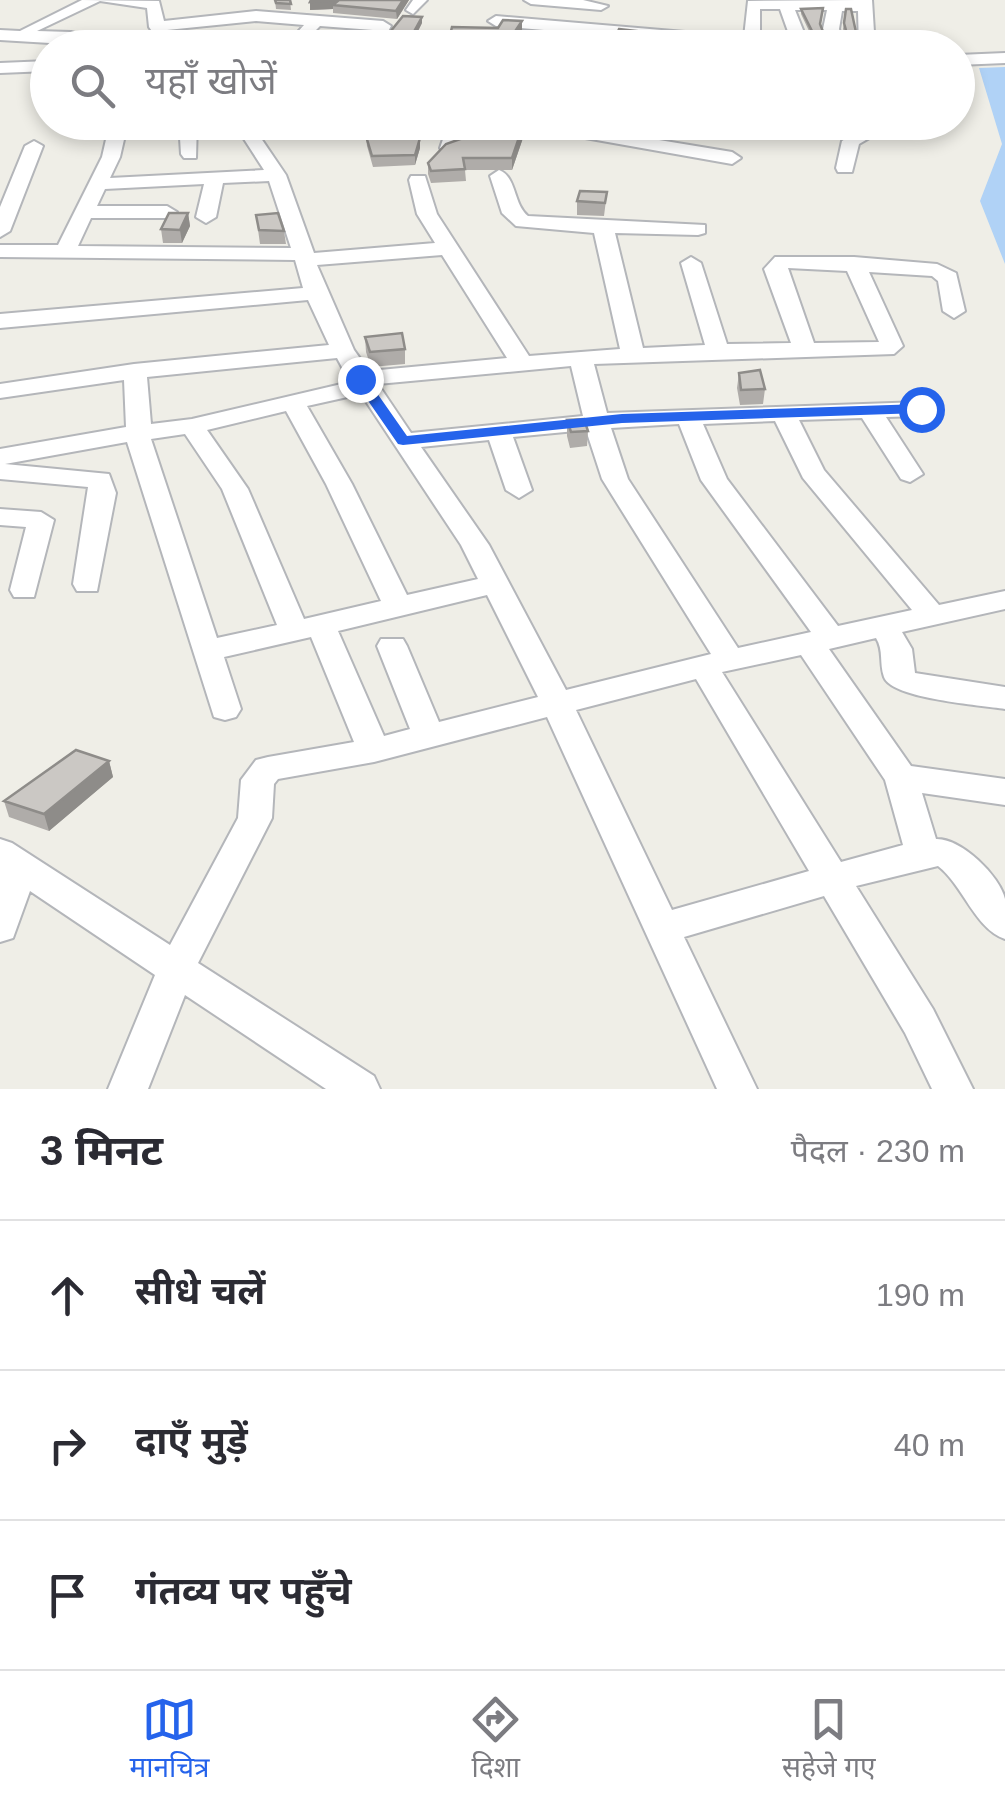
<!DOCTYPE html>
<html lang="hi">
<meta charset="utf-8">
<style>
:root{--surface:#fff;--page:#f2f2f3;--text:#2b2b33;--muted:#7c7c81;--line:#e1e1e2;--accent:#2563eb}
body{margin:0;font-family:Arial,"Noto Sans Devanagari",sans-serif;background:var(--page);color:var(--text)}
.stop{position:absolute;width:30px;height:30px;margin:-22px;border:8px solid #2563eb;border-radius:50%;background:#fff}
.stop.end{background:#2563eb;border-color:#fff;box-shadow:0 2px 10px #0008}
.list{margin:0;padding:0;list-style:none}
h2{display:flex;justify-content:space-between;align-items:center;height:130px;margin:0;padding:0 40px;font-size:42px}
h2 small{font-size:32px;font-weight:400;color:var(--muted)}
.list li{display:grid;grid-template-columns:65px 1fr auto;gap:30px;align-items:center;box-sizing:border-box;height:150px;padding:0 40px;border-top:2px solid var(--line)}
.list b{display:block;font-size:38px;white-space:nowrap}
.list em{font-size:32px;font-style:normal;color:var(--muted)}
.icon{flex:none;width:55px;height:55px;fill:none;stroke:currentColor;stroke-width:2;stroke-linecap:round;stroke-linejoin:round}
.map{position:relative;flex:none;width:1005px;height:1089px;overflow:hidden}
.search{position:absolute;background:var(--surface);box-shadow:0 5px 15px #0003;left:30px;right:30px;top:30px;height:110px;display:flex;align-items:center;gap:25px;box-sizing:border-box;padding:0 35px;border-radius:55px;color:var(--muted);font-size:38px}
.sheet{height:580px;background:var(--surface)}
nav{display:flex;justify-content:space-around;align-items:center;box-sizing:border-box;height:140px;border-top:2px solid var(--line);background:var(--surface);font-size:28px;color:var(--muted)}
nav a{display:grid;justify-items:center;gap:5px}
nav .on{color:var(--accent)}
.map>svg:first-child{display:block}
.water{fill:#b0d2f6}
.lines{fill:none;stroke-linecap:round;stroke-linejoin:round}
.minor-casing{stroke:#b4b6ba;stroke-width:4}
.minor{fill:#fff;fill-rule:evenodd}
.wall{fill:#afaca9}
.shaded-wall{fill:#8e8c89}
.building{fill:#cbc8c4;stroke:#8e8c89;stroke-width:2.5}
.route{fill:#2563eb}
</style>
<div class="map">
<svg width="1005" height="1089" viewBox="0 0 1005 1089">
<rect width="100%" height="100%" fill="#efeee7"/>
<path class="water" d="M1005,67V264L980,201L1002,144L979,68Z"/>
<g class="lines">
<g class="minor-casing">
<path id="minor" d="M82,0L159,1L164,21L256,11L383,21L391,26L379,48H283L304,25L256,21L167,30L181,48H164L149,27L147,8L100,1L37,31L71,32L133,48L0,40V30L20,31ZM320,26L373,30L366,42L309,37Z
M413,0H427L413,14L406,10Z
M524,0H583L608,6L601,10L531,4Z
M858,0H872L875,48H859L858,11H842L839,29L845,48H829L823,29L827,10H795L807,40L804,48H788L791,40L780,9H760V48L496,26L488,21L496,16L744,37L748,1Z
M260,36L268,41L266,44L185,48L193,43Z
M1005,53V63L958,65V55Z
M48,61V71L0,73V63Z
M110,122H128L120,157L110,178L264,170L233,122H250L286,175L314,253L435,243L417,214L409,180L411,176H425L437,214L529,356L620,349L594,233L516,226L502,213L490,176L499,170C517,177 513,204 528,216L705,225V233L698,235L615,233L643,348L705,345L681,263L691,257L701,263L727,344L791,343L764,269L775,257H854L937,264L956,273L965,311L954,318L943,311L938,281L932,276L869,272L903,346L894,354L594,364L607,413L921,402L933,409L921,416L886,417L923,474L910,482L901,479L862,418L799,420L824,470L939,605L1005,591V609L902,632L912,649L915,673L1005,687V709C981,705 892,699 884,677C879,663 884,651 876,638L829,649L911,766L1005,779V805L922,793L936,839C961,838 1000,876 1005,899C1005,911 1005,927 1005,939C975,929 963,885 938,866L856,886L933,1009L973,1089H932L905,1033L824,896L684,937L757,1089H717L547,717L374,762L278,779L274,784L272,818L198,963L374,1076L380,1089H326L185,995L148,1089H108L155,975L30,891L13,938L0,942V839L12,843L170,945L238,818L241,780L256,760L268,757L354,742L311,637L224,657L241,709L236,717L225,720L214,717L127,442L5,464L109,474L116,493L97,591H77L73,584L88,487L0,479V449L126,427L124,380L0,398V384L134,364L329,345L308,300L0,328V314L303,288L295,260L0,257V245H58L102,157ZM269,181L291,248L78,246L91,218H167L177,212L167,206H97L105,189L204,184L196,217L206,223L216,217L223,183ZM442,255L507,358L369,371L354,350L317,265ZM788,268L847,271L879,342L814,343ZM337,358L350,382L192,419L151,424L147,377ZM571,366L583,416L411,433L378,384ZM361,394L461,545L478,579L407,595L352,484L307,406ZM286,411L326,484L381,601L304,619L248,489L207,430ZM775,421L803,478L912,610L838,626L727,479L703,424ZM679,424L701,480L811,632L738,648L628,479L611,428ZM586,430L602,479L711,654L566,690L489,545L421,447L489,440L506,490L519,498L532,490L513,437ZM185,434L222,489L277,625L217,638L151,439ZM487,595L538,697L439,722L407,646L403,639H381L377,646L410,729L384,736L338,631ZM801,655L885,780L903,845L841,862L722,672ZM696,679L809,871L672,910L576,710Z
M179,122H197L196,158H184L181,154Z
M277,122H295V123L286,128Z
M449,122H467L458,148L449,153L440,148Z
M479,122L574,126L732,152L741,158L732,164L574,136L487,127Z
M866,122H884L883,130L859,144L852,172H838L836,168L842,141L865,127Z
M920,122H938L939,126L930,131L924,130Z
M34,141L43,146L10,231L0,237V207L25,146Z
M0,509L41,512L54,520L34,597H14L10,590L26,527L0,525Z"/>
</g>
<use href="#minor" class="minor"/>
</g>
<path class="wall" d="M275,0H290L291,10L276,9Z
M409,0L397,19L333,13V9L310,10V2Z
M801,9L820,25L828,48H817L801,14Z
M846,9L859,46V48H846L848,44L843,29Z
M422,23L412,43L386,42V37Z
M524,135L512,170H465L466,181L431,183L428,174V163Z
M366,136L420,148L415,165L373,167L367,146Z
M607,192L604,216L577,215V201Z
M188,213L190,226L182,243H163L161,229Z
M256,215L284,231L286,244H260Z
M365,337L405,349V364L371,367L366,352Z
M739,373L765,389L763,404L740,405L737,388Z
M567,420L588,431L587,446L570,448L567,436Z
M109,761L113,777L49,831L9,817L4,801Z"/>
<path class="shaded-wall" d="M339,0L333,5V9L310,10V2Z
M403,0H409L397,19L396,11Z
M422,17V23L412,43L411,37Z
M522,21V32L514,44V33Z
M531,34V45L530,48H523Z
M524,123V135L512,170V158Z
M420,138V148L415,165V155Z
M188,213L190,226L182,243L180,230Z
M109,761L113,777L49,831L44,814Z"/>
<path class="building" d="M275,0H290L291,4L276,3Z
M311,0H403L396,11L333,5L339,0L310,2Z
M823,8L820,24L828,45H819L801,9Z
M846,9H851L859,46L847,45L849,41L844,23Z
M403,16L422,17L411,37H386Z
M503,20L522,21L514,33L531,34L523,46L545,48H432L435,41L449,39L452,27L498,28Z
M619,29L637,31L632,48H611Z
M765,35L780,36L779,48H674L681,38L761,44Z
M477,122L524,123L512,158H463L465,169L431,171L428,163L446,144L469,136Z
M366,136L420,138L415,155L372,156Z
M580,191L607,192L605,203L577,201Z
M169,213H188L180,230L161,229Z
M278,213L284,231L259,230L256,215Z
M402,333L405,349L370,352L365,337Z
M760,370L765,389L741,390L739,373Z
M584,419L588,431L571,432L567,420Z
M76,750L109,761L44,814L4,801Z"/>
<path class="route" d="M355,376H365L407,436L622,414L921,404L928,409L921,413L622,423L403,445L398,444L353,379Z"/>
</svg>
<div class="stop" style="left:921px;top:409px"></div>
<div class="stop end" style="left:360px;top:379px"></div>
<div class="search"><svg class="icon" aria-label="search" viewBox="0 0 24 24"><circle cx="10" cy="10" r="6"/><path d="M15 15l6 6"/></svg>यहाँ खोजें</div>
</div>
<section class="sheet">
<h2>3 मिनट<small>पैदल · 230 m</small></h2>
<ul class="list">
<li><svg class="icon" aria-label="ahead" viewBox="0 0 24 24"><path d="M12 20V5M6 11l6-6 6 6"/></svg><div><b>सीधे चलें</b></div><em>190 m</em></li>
<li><svg class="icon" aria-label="right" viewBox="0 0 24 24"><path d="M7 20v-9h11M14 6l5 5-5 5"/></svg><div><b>दाएँ मुड़ें</b></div><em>40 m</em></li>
<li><svg class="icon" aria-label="arrive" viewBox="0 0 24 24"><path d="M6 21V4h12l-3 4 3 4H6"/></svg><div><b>गंतव्य पर पहुँचे</b></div></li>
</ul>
</section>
<nav>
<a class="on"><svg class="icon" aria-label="map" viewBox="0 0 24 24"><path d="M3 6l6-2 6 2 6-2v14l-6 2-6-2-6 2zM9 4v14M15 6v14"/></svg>मानचित्र</a>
<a><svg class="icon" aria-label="directions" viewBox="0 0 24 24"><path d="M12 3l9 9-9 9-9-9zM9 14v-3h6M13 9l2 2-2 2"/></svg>दिशा</a>
<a><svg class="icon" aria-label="saved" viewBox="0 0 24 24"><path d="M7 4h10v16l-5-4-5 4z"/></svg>सहेजे गए</a>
</nav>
